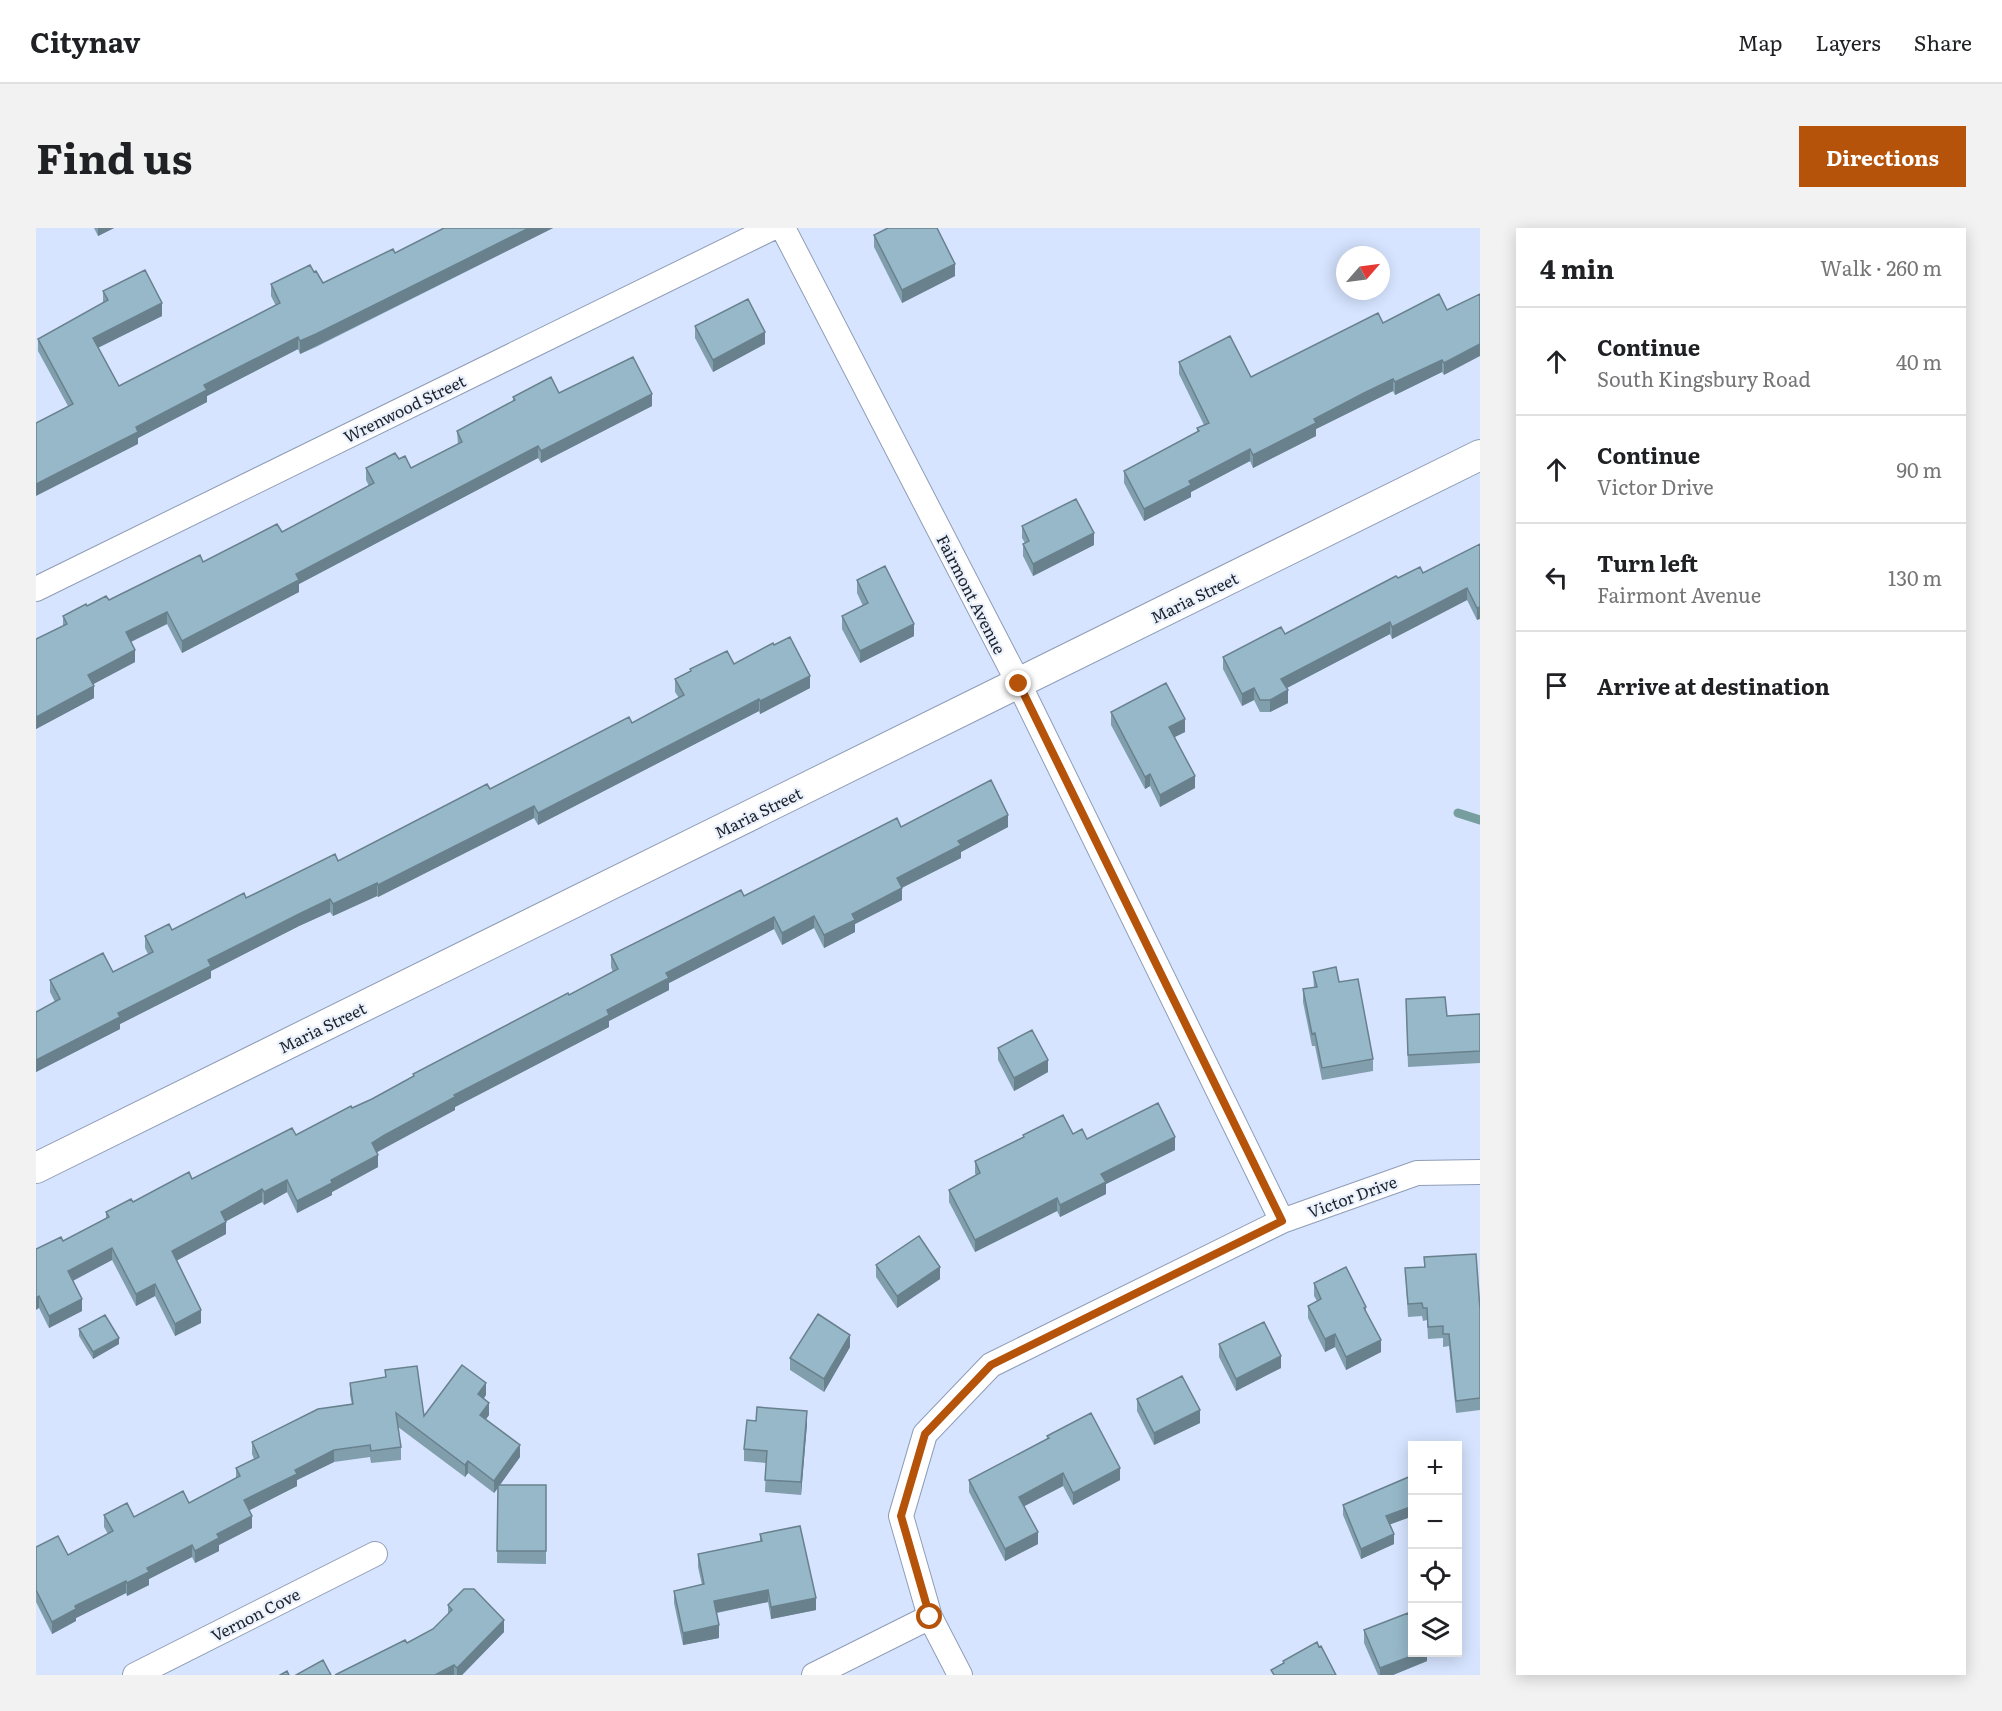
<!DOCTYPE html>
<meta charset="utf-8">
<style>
:root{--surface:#fff;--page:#f2f2f2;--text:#202124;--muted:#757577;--line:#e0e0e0;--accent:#b45309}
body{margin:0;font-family:Literata,serif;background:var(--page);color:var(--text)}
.controls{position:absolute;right:18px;bottom:18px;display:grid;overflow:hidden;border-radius:0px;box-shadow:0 3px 15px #0003}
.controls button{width:54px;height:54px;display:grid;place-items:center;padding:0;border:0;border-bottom:2px solid var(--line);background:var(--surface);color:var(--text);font:30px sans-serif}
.compass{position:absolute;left:1300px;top:18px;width:54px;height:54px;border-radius:50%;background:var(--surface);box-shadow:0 3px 15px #0003;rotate:62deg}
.stop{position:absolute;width:18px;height:18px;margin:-14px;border:4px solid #b45309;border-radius:50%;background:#fff}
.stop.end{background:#b45309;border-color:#fff;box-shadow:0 2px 6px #0008}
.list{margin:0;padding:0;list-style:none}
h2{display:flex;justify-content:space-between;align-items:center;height:78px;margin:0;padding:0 24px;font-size:26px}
h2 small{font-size:20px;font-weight:400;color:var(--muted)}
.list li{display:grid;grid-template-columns:39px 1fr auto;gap:18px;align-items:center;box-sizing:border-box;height:108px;padding:0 24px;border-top:2px solid var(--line)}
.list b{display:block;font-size:22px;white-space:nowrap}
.list p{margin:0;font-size:20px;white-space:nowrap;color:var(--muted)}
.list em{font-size:20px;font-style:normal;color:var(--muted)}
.icon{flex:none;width:33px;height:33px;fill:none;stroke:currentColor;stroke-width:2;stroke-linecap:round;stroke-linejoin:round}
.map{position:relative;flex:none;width:1444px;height:1447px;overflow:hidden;border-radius:0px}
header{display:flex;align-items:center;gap:36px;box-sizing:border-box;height:84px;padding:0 30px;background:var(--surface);border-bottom:2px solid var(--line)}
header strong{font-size:28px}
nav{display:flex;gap:33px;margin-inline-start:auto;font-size:21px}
.intro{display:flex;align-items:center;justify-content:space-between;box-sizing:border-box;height:144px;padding:0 36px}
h1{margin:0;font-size:42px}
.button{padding:15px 27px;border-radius:0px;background:var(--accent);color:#fff;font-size:21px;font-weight:700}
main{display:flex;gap:36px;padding:0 36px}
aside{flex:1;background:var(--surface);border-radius:0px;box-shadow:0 3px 15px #0003}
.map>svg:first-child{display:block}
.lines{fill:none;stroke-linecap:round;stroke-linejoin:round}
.stream{stroke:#769e9f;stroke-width:9}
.minor-casing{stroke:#8f9db6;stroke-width:26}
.tertiary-casing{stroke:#8f9db6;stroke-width:32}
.minor{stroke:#fff;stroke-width:24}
.tertiary{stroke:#fff;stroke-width:30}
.wall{fill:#819ead}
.shaded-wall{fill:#69818d}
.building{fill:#96b8c9;stroke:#69818d;stroke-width:1.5}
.route{stroke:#b45309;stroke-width:8}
.labels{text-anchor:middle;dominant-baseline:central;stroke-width:4.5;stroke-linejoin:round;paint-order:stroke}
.street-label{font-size:16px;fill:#1b212a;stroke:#ebf1fc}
</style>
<header>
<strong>Citynav</strong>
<nav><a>Map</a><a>Layers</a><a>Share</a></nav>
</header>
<div class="intro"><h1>Find us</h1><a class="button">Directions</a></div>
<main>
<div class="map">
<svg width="1444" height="1447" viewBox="0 0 1444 1447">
<rect width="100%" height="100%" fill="#d6e4ff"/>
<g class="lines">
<path class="stream" d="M1422,585L1444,592"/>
<g class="minor-casing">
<path id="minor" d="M747,0L983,456L1246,993
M0,361L736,0
M99,1447L339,1326
M778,1447L894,1389
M924,1447L894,1389L865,1288L889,1206L955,1137L1246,993L1381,945L1444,944"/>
</g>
<g class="tertiary-casing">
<path id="tertiary" d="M0,940L1444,227"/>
</g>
<use href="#minor" class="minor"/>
<use href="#tertiary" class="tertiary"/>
</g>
<path class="wall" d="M58,0H78L62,8Z
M408,0H517L280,119L264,126L262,121L171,168V174L102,210V216L32,178L2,123V111L67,75V63L126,88L62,120L83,158L240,78L235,68V56L278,44L287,55L359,25Z
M838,7L919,48L866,75L838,19Z
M1411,82L1408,147L1406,144L1359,167L1357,163L1328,177L1280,201V208L1217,240L1214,233L1155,264V269L1108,293L1088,255V243L1161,204V200L1168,197L1143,146V134L1215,149L1347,95Z
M659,98L729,116L677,144L659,110Z
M523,165L616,178L505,235L502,230L394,287L263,356V364L146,425L131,396L95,414L99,434L57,456L58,470L0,501V411L27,398V388L51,378L73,372L167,334L246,304L333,258L330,252V240L363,231L375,240L422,217L421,203L477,173V169Z
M986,298L1058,317L997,348L987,328V316L989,315L986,310Z
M1444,316L1441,392L1431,372L1356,411L1354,406L1251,460L1252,475L1234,484H1224L1218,472L1206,478L1187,441V429L1249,406L1362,350L1387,345Z
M821,352L878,408L824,435L806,401V388L827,378L821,365Z
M698,436L774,460L724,486L723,483L502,597L498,590L342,669L341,668L297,688L294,684L263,698L175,743V750L84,796V801L0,844V784L19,774L14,764V752L77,744L112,726L109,720V708L136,702L210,670L302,633L596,495L643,470L639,464V451L654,443V441Z
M1075,484L1149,504L1138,509L1159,560L1124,579L1114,558L1109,561L1075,497Z
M865,599H972L925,624V630L866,660V672L819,696V704L788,720L778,700L746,717L738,701L633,755V762L573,793V799L419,879V882L347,920L340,924L342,939L296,964V967L261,985L251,964L228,977L226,974L190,993V1006L140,1033L165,1095L139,1108L119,1068L100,1078L76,1032L37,1053L46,1083L13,1100L3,1080L0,1021L27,1013L70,991V984L156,951L260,907L336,871L377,848V846L533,767L577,744L575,739V727Z
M1277,744L1303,754L1337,831V843L1286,852L1279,818H1276L1267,774V761L1278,760Z
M1370,771L1411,788L1444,786V835L1372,839Z
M962,820L1012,844L978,863L962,832Z
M1037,906L1051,911L1139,922L1070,956V966L1024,989L1021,983L939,1024L913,974V962L940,948L939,945V933L987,909V907Z
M1388,1029L1444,1081V1182L1420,1185L1413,1118L1407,1119V1110L1392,1111L1391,1092L1387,1093L1386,1088L1372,1089L1369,1040L1388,1039Z
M840,1037L904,1051L861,1080L840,1049Z
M1278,1055L1330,1079V1084L1345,1124L1310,1142L1299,1119L1289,1124L1272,1090V1078L1281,1073L1278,1068Z
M43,1101L83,1116L57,1131L43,1108Z
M1183,1116L1245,1140L1200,1163L1183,1129Z
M814,1119L788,1164L754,1142V1130Z
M349,1142L388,1188L450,1167L448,1170L453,1187L450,1191L484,1229L464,1257H510V1336L461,1335L462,1260L458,1265L432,1245L429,1249L362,1199L365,1219V1232L335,1235L334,1229L298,1234L261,1252V1258L213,1282L216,1300L183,1317V1323L159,1335L156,1329L113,1351V1357L91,1368L90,1365L40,1390V1393L16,1406L0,1374V1319L32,1327L72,1306L68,1299V1287L98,1289L153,1275L200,1250V1240L218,1231L216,1226V1214L316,1177L314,1167V1155L349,1149Z
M1101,1171L1164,1195L1118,1217L1101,1183Z
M771,1196L765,1267L729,1264L730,1235L708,1233V1221Z
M1011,1208L1084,1252L1037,1277L1027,1258L988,1278L1002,1316L969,1333L933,1264V1252L1011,1211Z
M1377,1244V1288L1354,1296L1358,1316L1325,1331L1307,1287V1277L1374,1248V1245Z
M724,1306L780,1382L735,1391L732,1374L681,1385L683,1410L647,1417L638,1375V1363L666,1357L662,1339V1326L724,1313Z
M412,1377L468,1404L426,1447H299L371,1415L397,1401L412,1386Z
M1328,1402L1391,1425V1433L1357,1447H1342L1328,1415Z"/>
<path class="shaded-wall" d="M62,0H78L62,8Z
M493,0H517L264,126V113Z
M919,36V48L866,75V62Z
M126,75V88L57,122V110Z
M729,104V116L677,144V132Z
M262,109V121L171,168V174L102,210V216L0,268V256L100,199L168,157Z
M1444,116V128L1408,147V135Z
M1406,132V144L1359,167V154Z
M1357,151V163L1280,201V208L1217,240V227L1278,191Z
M616,166V178L505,235V223Z
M502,218V230L263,356V364L146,425V413L260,346Z
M1214,221V233L1155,264V269L1108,293V281L1153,253Z
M1058,305V317L997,348V336Z
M1431,360V372L1356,411V399Z
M1444,379V391L1441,392V380Z
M131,384V396L90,416V404Z
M1354,394V406L1245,463V451Z
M878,396V408L824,435V423Z
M99,422V434L52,459V447Z
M774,448V460L724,486V473Z
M58,458V470L0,501V489Z
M1218,460V472L1206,478V466Z
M1252,462V475L1234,484V472Z
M723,471V483L502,597V585Z
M1149,491V504L1133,512V499Z
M1114,546V558L1109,561V549Z
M1159,548V560L1124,579V567Z
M498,578V590L342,669V657Z
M972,587V599L925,624V630L861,662V650L922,613Z
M341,655V668L297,688V676Z
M866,660V672L819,696V704L788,720V707L816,686Z
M294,671V684L263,698L175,743V750L84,796V801L0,844V832L172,732L263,686Z
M778,688V700L746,717V705Z
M738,689V701L633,755V762L573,793V799L419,879V882L336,927V915L418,867L571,782L630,745Z
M1012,832V844L978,863V850Z
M1139,909V922L1070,956V966L1024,989V977L1065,946Z
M342,927V939L296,964V967L261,985V973L295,952Z
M251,952V964L228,977V964Z
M226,961V974L185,996V984Z
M1021,970V983L939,1024V1012Z
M190,994V1006L136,1035V1023Z
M76,1020V1032L32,1055V1043Z
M904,1039V1051L861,1080V1068Z
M119,1056V1068L100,1078V1066Z
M3,1068V1080L0,1082V1070Z
M46,1071V1083L13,1100V1088Z
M165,1082V1095L139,1108V1096Z
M1299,1106V1119L1289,1124V1111Z
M814,1107V1119L788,1164V1151Z
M83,1110V1116L57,1131V1124Z
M1345,1112V1124L1310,1142V1129Z
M1245,1128V1140L1200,1163V1151Z
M450,1155V1167L442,1178V1166Z
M453,1175V1187L444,1199V1187Z
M1164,1182V1195L1118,1217V1205Z
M771,1183V1196L765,1267V1254Z
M484,1217V1229L458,1265V1253Z
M298,1222V1234L261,1252V1258L208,1285V1272L259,1242Z
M432,1233V1245L429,1249V1237Z
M1084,1240V1252L1037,1277V1265Z
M1027,1245V1258L983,1281V1269Z
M1377,1278V1288L1350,1298V1288Z
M216,1288V1300L183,1317V1323L159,1335V1323L181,1306Z
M1002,1304V1316L969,1333V1321Z
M1358,1306V1316L1325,1331V1321Z
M156,1317V1329L113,1351V1357L91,1368V1355L111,1340Z
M90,1353V1365L40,1390V1393L16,1406V1394L39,1378Z
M732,1362V1374L678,1385V1373Z
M780,1370V1382L735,1391V1379Z
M468,1392V1404L426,1447H421V1440Z
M683,1397V1410L647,1417V1405Z
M1383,1425H1391V1433L1357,1447H1344V1440Z
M418,1437V1447H399Z"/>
<path class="building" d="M408,0H493L280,106L264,113L262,109L168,157L171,162L100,199L102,204L0,256V195L37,176L2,111L72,72L67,63L109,42L126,75L57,110L83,158L244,75L235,56L274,37L278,44L280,43L287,55L357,21L359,25Z
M852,0H901L919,36L866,62L838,7Z
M1403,66L1411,82L1444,66V116L1408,135L1406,132L1359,154L1357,151L1328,165L1278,191L1280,195L1217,227L1214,221L1153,253L1155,257L1108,281L1088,243L1163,203L1161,200L1173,195L1143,134L1194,108L1215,149L1342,85L1347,95Z
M712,71L729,104L677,132L659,98Z
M597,129L616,166L505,223L502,218L394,275L260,346L263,352L146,413L131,384L90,404L99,422L52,447L58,458L0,489V411L31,396L27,388L50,376L51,378L70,368L73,372L164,327L167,334L241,296L246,304L338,255L330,240L359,225L363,231L369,228L375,240L426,214L421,203L479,172L477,169L515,149L523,165Z
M1040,271L1058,305L997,336L987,316L993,313L986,298Z
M1444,316V379L1441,380L1431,360L1356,399L1354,394L1245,451L1252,462L1234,472H1224L1218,460L1206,466L1187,429L1245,399L1249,406L1360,348L1362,350L1384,339L1387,345Z
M849,338L878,396L824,423L806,388L832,375L821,352Z
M754,409L774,448L724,473L723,471L502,585L498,578L342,657L341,655L297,676L294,671L263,686L172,732L175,738L82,785L84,789L0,832V784L24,771L14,752L67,725L77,744L117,724L109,708L133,696L136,702L208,665L210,670L299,626L302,633L451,556L454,561L593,489L596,495L648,467L639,451L655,443L654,441L691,423L698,436L737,415L738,417Z
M1130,455L1149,491L1133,499L1159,548L1124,567L1114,546L1109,549L1075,484Z
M955,552L972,587L922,613L925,617L861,650L866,660L816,686L819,692L788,707L778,688L746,705L738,689L630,745L633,750L571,782L573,787L418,867L419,869L347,908L336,915L342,927L295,952L296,955L261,973L251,952L228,964L226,961L185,984L190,994L136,1023L165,1082L139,1096L119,1056L100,1066L76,1020L32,1043L46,1071L13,1088L3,1068L0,1070V1021L25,1009L27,1013L73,989L70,984L95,971L97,974L153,944L156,951L256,900L260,907L315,878L316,880L336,871L378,848L377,846L532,765L533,767L582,741L575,727L705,662L708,668L861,590L865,599Z
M1300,739L1303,754L1322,751L1337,831L1286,840L1279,805L1276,806L1267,761L1281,759L1277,744Z
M1409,769L1411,788L1444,786V823L1372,827L1370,771Z
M996,802L1012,832L978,850L962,820Z
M1122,875L1139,909L1065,946L1070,954L1024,977L1021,970L939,1012L913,962L944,945L939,933L988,909L987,907L1027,887L1037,906L1046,901L1051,911Z
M883,1008L904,1039L861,1068L840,1037Z
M1440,1026L1444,1081V1170L1420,1173L1413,1106H1407V1098L1392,1099L1391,1080H1387L1386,1075L1372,1076L1369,1040L1389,1039L1388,1029Z
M1310,1039L1330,1079L1328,1080L1345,1112L1310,1129L1299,1106L1289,1111L1272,1078L1285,1071L1278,1055Z
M782,1086L814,1107L788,1151L754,1130Z
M69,1087L83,1110L57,1124L43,1101Z
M1228,1094L1245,1128L1200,1151L1183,1116Z
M426,1137L450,1155L442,1166L453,1175L444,1187L484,1217L458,1253L432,1233L429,1237L360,1185L365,1219L335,1223L334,1217L298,1222L259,1242L261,1246L208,1272L216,1288L181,1306L183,1310L159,1323L156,1317L111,1340L113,1344L91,1355L90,1353L39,1378L40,1381L16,1394L0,1362V1319L22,1308L32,1327L77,1303L68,1287L91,1275L98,1289L147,1263L153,1275L204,1248L200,1240L223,1229L216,1214L282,1181L317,1176L314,1155L350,1149L349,1142L381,1138L388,1188Z
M1146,1148L1164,1182L1118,1205L1101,1171Z
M721,1179L771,1183L765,1254L729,1252L731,1223L708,1221L711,1192L720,1193Z
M1055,1185L1084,1240L1037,1265L1027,1245L983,1269L1002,1304L969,1321L933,1252L1013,1210L1011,1208Z
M1377,1244V1278L1350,1288L1358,1306L1325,1321L1307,1277L1375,1248L1374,1245Z
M462,1257H510V1323H461Z
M764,1298L780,1370L735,1379L732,1362L678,1373L683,1397L647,1405L638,1363L668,1356L662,1326L726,1313L724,1306Z
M428,1361H438L468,1392L421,1440L418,1437L399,1447H299L369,1412L371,1415L397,1401L416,1382L412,1377Z
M1372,1385L1373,1388L1377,1387V1425H1383L1344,1440L1328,1402Z
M1281,1414L1283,1419L1285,1418L1300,1447H1238L1235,1442L1248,1435L1247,1433Z
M287,1432L295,1447H260Z
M251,1443L253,1447H244Z"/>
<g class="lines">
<path class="route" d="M894,1389L865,1288L889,1206L955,1137L1246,993L983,456"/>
</g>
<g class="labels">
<g class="street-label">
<text transform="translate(368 180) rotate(-26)">Wrenwood Street</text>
<text transform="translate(936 366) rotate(63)">Fairmont Avenue</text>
<text transform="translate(1158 369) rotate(-26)">Maria Street</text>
<text transform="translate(722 584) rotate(-26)">Maria Street</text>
<text transform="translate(286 799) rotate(-26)">Maria Street</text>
<text transform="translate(1316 968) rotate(-20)">Victor Drive</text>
<text transform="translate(219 1386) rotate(-27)">Vernon Cove</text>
</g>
</g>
</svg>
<div class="controls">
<button>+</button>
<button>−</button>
<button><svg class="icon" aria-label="locate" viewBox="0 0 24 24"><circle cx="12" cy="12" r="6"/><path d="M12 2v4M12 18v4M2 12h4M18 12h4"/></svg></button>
<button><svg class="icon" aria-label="layers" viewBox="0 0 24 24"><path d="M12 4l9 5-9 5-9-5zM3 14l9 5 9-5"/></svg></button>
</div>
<svg class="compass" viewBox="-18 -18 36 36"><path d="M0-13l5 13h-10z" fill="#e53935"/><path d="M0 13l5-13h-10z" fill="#757577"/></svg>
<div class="stop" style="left:894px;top:1389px"></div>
<div class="stop end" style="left:983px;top:456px"></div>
</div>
<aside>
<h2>4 min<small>Walk · 260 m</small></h2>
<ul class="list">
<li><svg class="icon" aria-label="ahead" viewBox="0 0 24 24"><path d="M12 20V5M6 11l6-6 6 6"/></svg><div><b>Continue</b><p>South Kingsbury Road</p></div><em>40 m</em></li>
<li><svg class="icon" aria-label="ahead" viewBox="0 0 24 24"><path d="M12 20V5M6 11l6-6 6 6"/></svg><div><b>Continue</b><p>Victor Drive</p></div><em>90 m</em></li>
<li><svg class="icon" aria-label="left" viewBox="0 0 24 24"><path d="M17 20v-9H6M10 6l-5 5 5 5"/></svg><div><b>Turn left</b><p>Fairmont Avenue</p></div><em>130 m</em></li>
<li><svg class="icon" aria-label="arrive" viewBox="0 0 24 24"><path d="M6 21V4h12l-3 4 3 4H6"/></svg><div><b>Arrive at destination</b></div></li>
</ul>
</aside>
</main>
